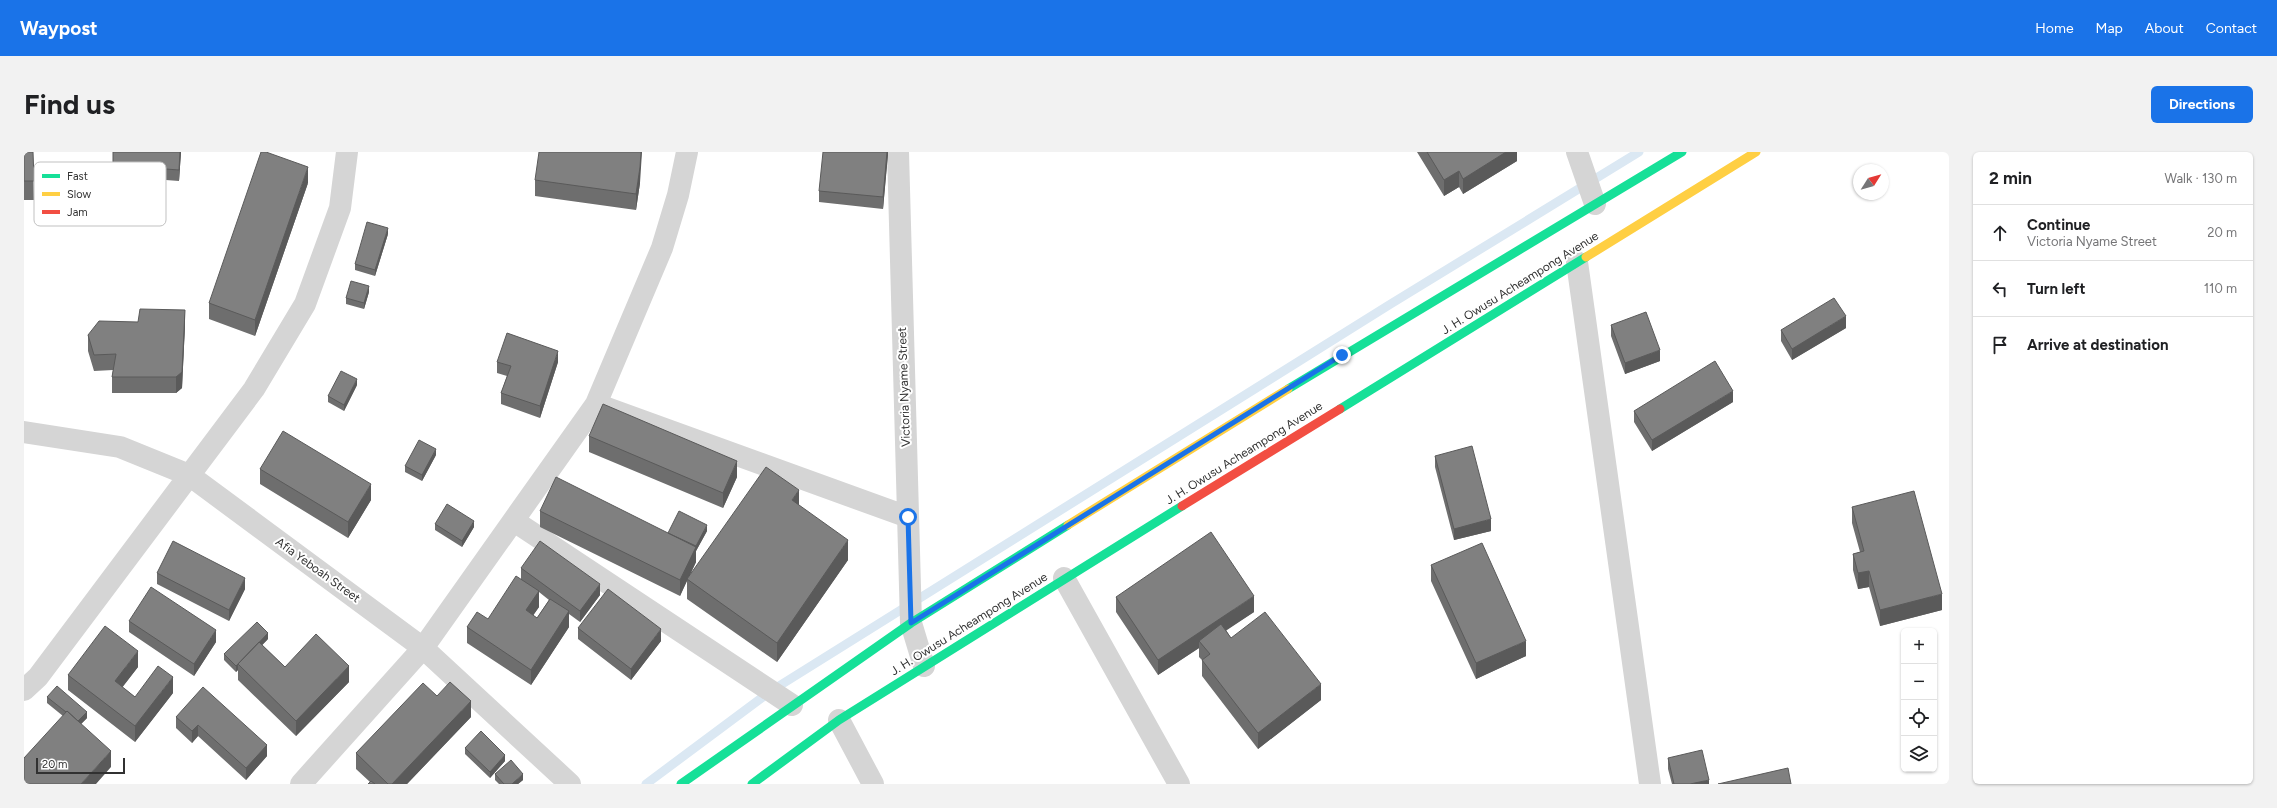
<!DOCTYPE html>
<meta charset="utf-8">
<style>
:root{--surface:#fff;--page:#f2f2f2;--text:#202124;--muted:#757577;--line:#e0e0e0;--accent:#1a73e8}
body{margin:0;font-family:Figtree,sans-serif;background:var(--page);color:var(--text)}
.controls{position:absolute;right:12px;bottom:12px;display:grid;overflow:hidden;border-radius:6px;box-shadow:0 1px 3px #0004}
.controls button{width:36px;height:36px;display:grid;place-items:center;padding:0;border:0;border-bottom:1px solid var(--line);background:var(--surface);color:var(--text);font:20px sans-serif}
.compass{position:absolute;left:1829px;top:12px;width:36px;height:36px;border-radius:50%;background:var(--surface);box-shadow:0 1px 3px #0004;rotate:53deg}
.scale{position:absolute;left:12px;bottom:10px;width:89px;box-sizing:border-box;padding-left:4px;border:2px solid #313131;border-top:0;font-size:11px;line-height:14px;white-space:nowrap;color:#313131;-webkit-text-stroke:3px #fff;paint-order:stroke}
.stop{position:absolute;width:12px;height:12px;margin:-9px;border:3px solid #1a73e8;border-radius:50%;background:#fff}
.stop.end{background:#1a73e8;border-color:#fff;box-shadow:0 1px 4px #0008}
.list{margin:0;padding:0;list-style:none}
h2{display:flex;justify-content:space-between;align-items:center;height:52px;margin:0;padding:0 16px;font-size:17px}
h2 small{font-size:13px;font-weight:400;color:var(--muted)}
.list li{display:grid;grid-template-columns:26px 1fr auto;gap:12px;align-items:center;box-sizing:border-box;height:56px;padding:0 16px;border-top:1px solid var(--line)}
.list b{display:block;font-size:15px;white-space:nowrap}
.list p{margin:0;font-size:13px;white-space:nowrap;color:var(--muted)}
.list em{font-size:13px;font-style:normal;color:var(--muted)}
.icon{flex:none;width:22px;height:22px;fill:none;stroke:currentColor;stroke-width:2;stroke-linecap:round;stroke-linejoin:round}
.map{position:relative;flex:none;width:1925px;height:632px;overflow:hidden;border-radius:6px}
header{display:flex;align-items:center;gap:24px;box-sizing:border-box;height:56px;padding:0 20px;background:var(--accent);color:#fff}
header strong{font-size:19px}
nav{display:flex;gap:22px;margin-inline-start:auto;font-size:14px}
.intro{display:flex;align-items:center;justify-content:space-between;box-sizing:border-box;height:96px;padding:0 24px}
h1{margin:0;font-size:28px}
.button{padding:10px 18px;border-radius:6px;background:var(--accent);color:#fff;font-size:14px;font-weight:700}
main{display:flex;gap:24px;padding:0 24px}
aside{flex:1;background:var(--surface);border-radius:6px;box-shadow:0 1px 3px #0004}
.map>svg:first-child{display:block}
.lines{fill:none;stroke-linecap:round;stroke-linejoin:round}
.stream{stroke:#dbe8f3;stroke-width:9}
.street{stroke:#d5d5d5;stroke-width:22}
.fast{stroke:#16e098;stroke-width:9}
.slow{stroke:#ffcf43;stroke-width:9}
.jam{stroke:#f24e42;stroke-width:9}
.wall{fill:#6e6e6e;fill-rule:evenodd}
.shaded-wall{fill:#5a5a5a}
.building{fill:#808080;stroke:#5a5a5a}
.route{stroke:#1a73e8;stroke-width:5}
.labels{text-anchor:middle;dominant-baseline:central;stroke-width:4;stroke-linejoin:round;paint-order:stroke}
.street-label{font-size:12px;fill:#313131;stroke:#fff}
.key{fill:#fff;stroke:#c1c1c1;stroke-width:1}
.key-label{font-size:11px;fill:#313131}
</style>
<header>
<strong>Waypost</strong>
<nav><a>Home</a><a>Map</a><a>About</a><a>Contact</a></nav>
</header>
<div class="intro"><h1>Find us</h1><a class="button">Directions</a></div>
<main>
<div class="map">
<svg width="1925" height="632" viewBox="0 0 1925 632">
<rect width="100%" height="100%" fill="#fff"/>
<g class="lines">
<path class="stream" d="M622,632L747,539L1365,153L1615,0"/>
<path class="street" d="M874,0L887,471L900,514
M1553,0L1571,52
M1553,110L1626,632
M572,252L638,96L654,43L663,0
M0,280L96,295L165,323L399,496L546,632
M490,369L768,553
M1040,426L1155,632
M0,538L14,525L230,237L281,152L316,56L323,0
M815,568L849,632
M277,632L399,496L572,252L884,365"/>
<path class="fast" d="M1264,237L1658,0
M1316,257L1562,105
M657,632L887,471L1044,373
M728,632L815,568L1158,354"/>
<path class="slow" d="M1562,105L1732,0
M1044,373L1264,237"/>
<path class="jam" d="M1158,354L1316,257"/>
</g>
<path class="wall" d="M0,0H9L10,48H0Z
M89,0H157L155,29L89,24Z
M864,0L859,57L795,50V39Z
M1393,0H1493V9L1439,42L1435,35L1420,44Z
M511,28L616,31L612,58L511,44Z
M284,31L231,184L185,167V151Z
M364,82L351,124L331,118V112Z
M345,140L340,157L322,152V146Z
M114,170L161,173L158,236L152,241H88V225L89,218L70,219L64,199V183Z
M1587,173L1636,209L1601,222L1587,184Z
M1822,176L1768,208L1757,189V178Z
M473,210H534L516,266L477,252V241L483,224L473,221Z
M333,233L320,259L304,250V244Z
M1709,250L1628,299L1610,270V259Z
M565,284L713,325L699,356L565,300Z
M412,303L398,329L381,320V314Z
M1411,304L1467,379L1430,388L1411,315Z
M236,317L347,348L324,386L236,332Z
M775,353L824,408L753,510L663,447V428L656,444L516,375V359L644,381L683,379L672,399V410L665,425Z
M1828,355L1918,458L1856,474L1845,435L1834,437L1829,418V402L1836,400L1828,371Z
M411,372L450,375L438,395L411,378Z
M1407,413L1502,504L1452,527L1407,429Z
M497,416L576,443L556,470L545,462V475L507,533L443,491V475L464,467L497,427ZM515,440L525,448L513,466L509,463L515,455Z
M133,421L221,437L205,469L133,432Z
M1092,445L1230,460L1202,478L1207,486L1297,548L1234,597L1178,524V508L1175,505V496L1134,523L1092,460Z
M105,469L192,490L170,524L105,480Z
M554,476L637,489L607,528L554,487Z
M244,487L238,493L261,515L325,530L272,584L214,528V518L212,520L200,508V502Z
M114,515L98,535L111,545L149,541L111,590L44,538V523Z
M413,544L447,565L383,632H344L346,630L332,617V601Z
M23,545L63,566L57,572L87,615L39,564L23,551Z
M152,565L243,593V604L222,628L174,584L168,591L152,576Z
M441,596L481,609L466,626L441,602Z
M1644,606L1685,632H1648L1644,617Z
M471,622L499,628L494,632H475L471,628Z"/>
<path class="shaded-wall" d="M156,0H157L155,29V18Z
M617,0H618L616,31L612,58V42Z
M863,0H864V3L859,57V45Z
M1482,0H1493V9L1439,42V27Z
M284,15V31L231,184V168Z
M1435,19V35L1420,44V28Z
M364,76V82L351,124V118Z
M345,134V140L340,157V151Z
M161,158V173L158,236L152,241V225Z
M1822,164V176L1768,208V197Z
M1636,198V209L1601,222V211Z
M534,199V210L516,266V254Z
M333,227V233L320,259V253Z
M1709,239V250L1628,299V288Z
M412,297V303L398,329V323Z
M713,309V325L699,356V341Z
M347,332V348L324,386V370Z
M775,338V357L768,348Z
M1467,367V379L1430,388V377Z
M450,369V375L438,395V389Z
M683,373V379L672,399V410L656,444V428L671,396Z
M824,388V408L753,510V491Z
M1845,419V435L1834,437V421Z
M221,426V437L205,469V458Z
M576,432V443L556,470V459Z
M515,439V455L502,474V458Z
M1918,442V458L1856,474V458Z
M1230,444V460L1179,494L1175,489V496L1134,523V508Z
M545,459V475L507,533V518Z
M637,477V489L607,528V517Z
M192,478V490L170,524V512Z
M244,481V487L217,515L214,512V518L212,520V514Z
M1502,489V504L1452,527V511Z
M114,499V515L91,545V529Z
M325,514V530L272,584V569Z
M149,525V541L111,590V574Z
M1297,532V548L1234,597V581Z
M447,549V565L383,632H368Z
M63,560V566L53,576V570Z
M174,573V584L168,591V579Z
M243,593V604L222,628V616Z
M87,599V615L72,632H57Z
M481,603V609L466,626V620Z
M499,622V628L494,632H488Z
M1685,628V632H1666Z"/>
<path class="building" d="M0,0H9L10,29H0Z
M89,0H156L155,18L89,13Z
M237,0H242L284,15L231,168L185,151Z
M515,0H617L616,15L612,42L511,28Z
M799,0H863L859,45L795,39Z
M1403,0H1482L1439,27L1435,19L1420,28Z
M343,70L364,76L351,118L331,112Z
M327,129L345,134L340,151L322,146Z
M1810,146L1822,164L1768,197L1757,178Z
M116,157L161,158L158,220L152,225H88L92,202L70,203L64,183L75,169L114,170Z
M1622,160L1636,198L1601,211L1587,173Z
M483,181L534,199L516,254L477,241L487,214L473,210Z
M1691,209L1709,239L1628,288L1610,259Z
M317,219L333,227L320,253L304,244Z
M579,252L713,309L699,341L565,284Z
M259,279L347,332L324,370L236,317Z
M395,288L412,297L398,323L381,314Z
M1448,294L1467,367L1430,377L1411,304Z
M742,315L775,338L768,348L824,388L753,491L663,427Z
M532,325L672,395L656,428L516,359Z
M1890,339L1918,442L1856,458L1845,419L1834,421L1829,402L1840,399L1828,355Z
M423,352L450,369L438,389L411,372Z
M655,359L683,373L672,394L644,381Z
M1187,380L1230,444L1134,508L1092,445Z
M149,389L221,426L205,458L133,421Z
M516,389L576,432L556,459L497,416Z
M1458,391L1502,489L1452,511L1407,413Z
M492,424L515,439L502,458L513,466L526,447L545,459L507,518L443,475L453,460L464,467Z
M127,435L192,478L170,512L105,469Z
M584,437L637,477L607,517L554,476Z
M1241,460L1297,532L1234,581L1178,508L1186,502L1175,489L1197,472L1207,486Z
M233,470L244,481L212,514L200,502Z
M81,474L114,499L91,529L111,545L134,514L149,525L111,574L44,523Z
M292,482L325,514L272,569L214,512L235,490L261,515Z
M426,530L447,549L368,632H364L332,601L399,531L413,544Z
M33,534L63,560L54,569L43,559L42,560L23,545Z
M179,535L243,593L222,616L174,573L168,579L152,565Z
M43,559L87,599L57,632H0V606Z
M457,579L481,603L466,620L441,596Z
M1678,598L1685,628L1666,632H1650L1644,606Z
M487,608L499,622L488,632H480L471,622Z
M1764,616L1767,632H1694Z
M347,629L351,632H344Z"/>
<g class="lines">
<path class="route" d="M884,365L887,471L1318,203"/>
</g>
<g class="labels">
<g class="street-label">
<text transform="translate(1496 131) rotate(-32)">J. H. Owusu Acheampong Avenue</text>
<text transform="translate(880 235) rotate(-92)">Victoria Nyame Street</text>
<text transform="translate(1220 301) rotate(-32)">J. H. Owusu Acheampong Avenue</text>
<text transform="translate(294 418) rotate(36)">Afia Yeboah Street</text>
<text transform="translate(945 472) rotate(-32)">J. H. Owusu Acheampong Avenue</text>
</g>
</g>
<rect x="10" y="10" width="132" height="64" rx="6" class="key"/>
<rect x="18" y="22" width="18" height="4" fill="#16e098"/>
<rect x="18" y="40" width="18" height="4" fill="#ffcf43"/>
<rect x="18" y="58" width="18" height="4" fill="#f24e42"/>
<g class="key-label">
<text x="43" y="28">Fast</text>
<text x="43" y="46">Slow</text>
<text x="43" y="64">Jam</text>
</g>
</svg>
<div class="controls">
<button>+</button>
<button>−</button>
<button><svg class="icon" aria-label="locate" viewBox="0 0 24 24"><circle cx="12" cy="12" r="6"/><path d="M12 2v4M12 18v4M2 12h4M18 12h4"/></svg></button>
<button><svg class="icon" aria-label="layers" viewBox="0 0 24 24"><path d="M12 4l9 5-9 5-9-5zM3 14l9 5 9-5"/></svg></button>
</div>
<svg class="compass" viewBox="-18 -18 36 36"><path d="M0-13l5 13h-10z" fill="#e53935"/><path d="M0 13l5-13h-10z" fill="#757577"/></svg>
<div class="scale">20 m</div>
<div class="stop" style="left:884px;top:365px"></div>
<div class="stop end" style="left:1318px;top:203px"></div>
</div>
<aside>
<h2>2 min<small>Walk · 130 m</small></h2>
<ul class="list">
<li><svg class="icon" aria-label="ahead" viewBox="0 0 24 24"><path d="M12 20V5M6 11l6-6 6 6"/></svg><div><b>Continue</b><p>Victoria Nyame Street</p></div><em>20 m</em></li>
<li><svg class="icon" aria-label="left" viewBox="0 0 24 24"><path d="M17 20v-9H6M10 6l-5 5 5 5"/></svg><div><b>Turn left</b></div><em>110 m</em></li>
<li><svg class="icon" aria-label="arrive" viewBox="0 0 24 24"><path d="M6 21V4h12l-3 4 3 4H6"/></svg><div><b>Arrive at destination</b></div></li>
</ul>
</aside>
</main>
